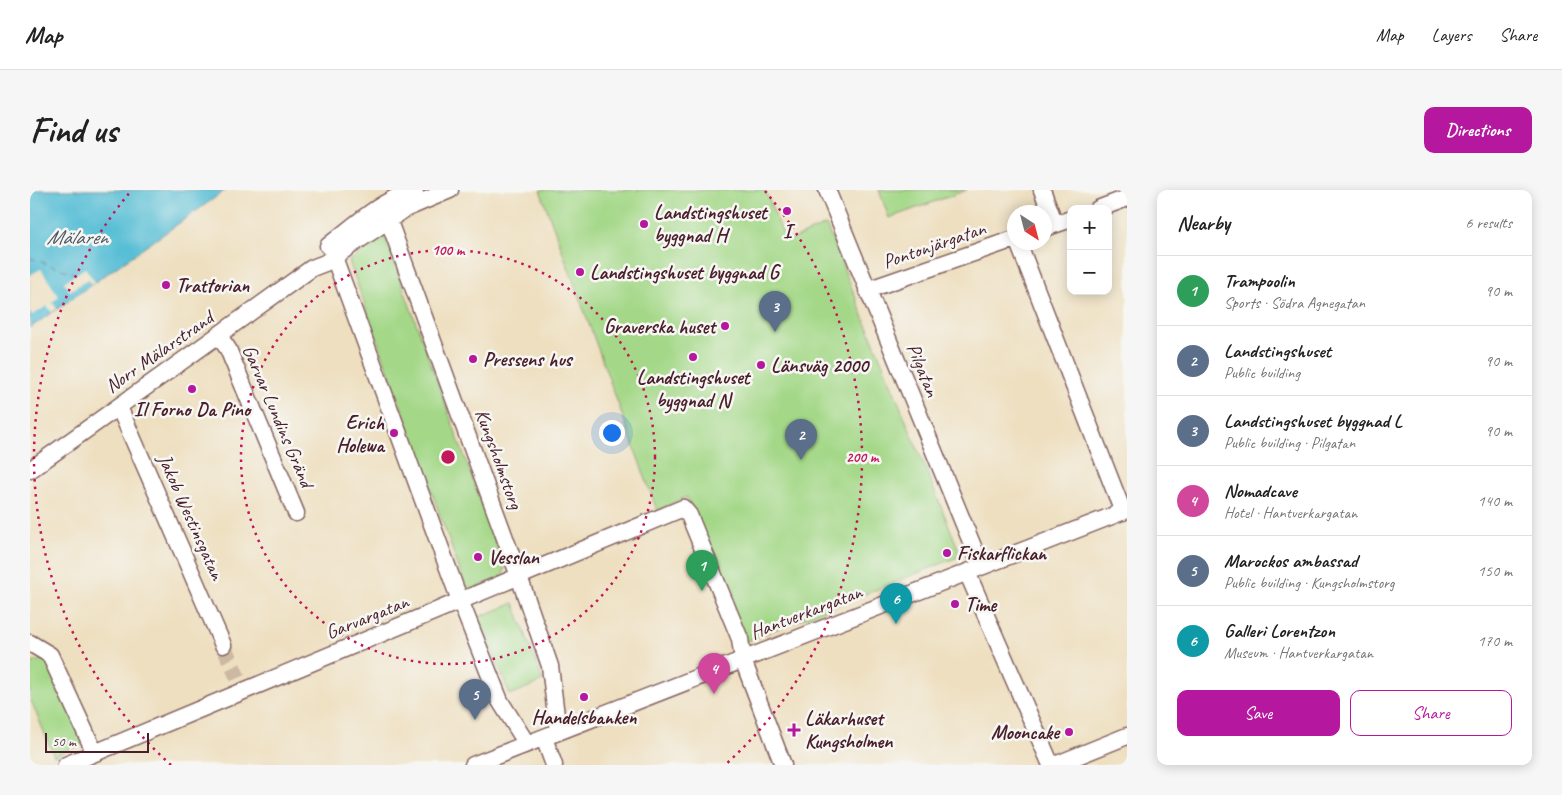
<!DOCTYPE html>
<meta charset="utf-8">
<style>
:root{--surface:#fff;--page:#f6f6f6;--text:#222;--muted:#767676;--line:#e0e0e0;--accent:#b5179e}
body{margin:0;font-family:Caveat,sans-serif;background:var(--page);color:var(--text)}
.controls{position:absolute;right:15px;top:15px;display:grid;overflow:hidden;border-radius:10px;box-shadow:0 2px 12px #0003}
.controls button{width:45px;height:45px;display:grid;place-items:center;padding:0;border:0;border-bottom:1px solid var(--line);background:var(--surface);color:var(--text);font:25px sans-serif}
.compass{position:absolute;left:977px;top:15px;width:45px;height:45px;border-radius:50%;background:var(--surface);box-shadow:0 2px 12px #0003;rotate:144deg}
.scale{position:absolute;left:15px;bottom:12px;width:104px;box-sizing:border-box;padding-left:5px;border:2px solid #4a1f2b;border-top:0;font-size:14px;line-height:18px;white-space:nowrap;color:#4a1f2b;-webkit-text-stroke:4px #f6f6f2;paint-order:stroke}
.you{position:absolute;left:581px;top:242px;width:18px;height:18px;margin:-12px;border:4px solid #fff;border-radius:50%;background:#1a73e8;box-shadow:0 0 0 8px #1a73e833}
.badge{display:grid;place-items:center;width:32px;height:32px;border-radius:50%;background:var(--accent);color:#fff;font-size:16px;font-weight:700}
.pin{position:absolute;translate:-50% -41px;filter:drop-shadow(0 1px 2px #0008)}
.pin::after{content:'';position:absolute;top:26px;width:18px;height:15px;background:inherit;clip-path:polygon(0 0,100% 0,50% 100%)}
.list{margin:0;padding:0;list-style:none}
h2{display:flex;justify-content:space-between;align-items:center;height:65px;margin:0;padding:0 20px;font-size:21px}
h2 small{font-size:16px;font-weight:400;color:var(--muted)}
.list li{display:grid;grid-template-columns:32px 1fr auto;gap:15px;align-items:center;box-sizing:border-box;height:70px;padding:0 20px;border-top:1px solid var(--line)}
.list b{display:block;font-size:19px;white-space:nowrap}
.list p{margin:0;font-size:16px;white-space:nowrap;color:var(--muted)}
.list em{font-size:16px;font-style:normal;color:var(--muted)}
.actions{display:flex;gap:10px;padding:15px 20px}
.actions a{flex:1;padding:11px 0;border:1px solid var(--accent);border-radius:10px;text-align:center;font-size:18px;color:var(--accent)}
.actions .main{background:var(--accent);color:#fff}
.map{position:relative;flex:none;width:1097px;height:575px;overflow:hidden;border-radius:10px}
header{display:flex;align-items:center;gap:30px;box-sizing:border-box;height:70px;padding:0 25px;background:var(--surface);border-bottom:1px solid var(--line)}
header strong{font-size:24px}
nav{display:flex;gap:28px;margin-inline-start:auto;font-size:18px}
.intro{display:flex;align-items:center;justify-content:space-between;box-sizing:border-box;height:120px;padding:0 30px}
h1{margin:0;font-size:35px}
.button{padding:12px 22px;border-radius:10px;background:var(--accent);color:#fff;font-size:18px;font-weight:700}
main{display:flex;gap:30px;padding:0 30px}
aside{flex:1;background:var(--surface);border-radius:10px;box-shadow:0 2px 12px #0003}
.map>svg:first-child{display:block}
.green{fill:#a4d888;stroke:#777c5a}
.water{fill:#57bed5;stroke:#506e80}
.pier{fill:#eedfc0}
.lines{fill:none;stroke-linecap:round;stroke-linejoin:round}
.ferry{stroke:#4f5766;stroke-width:1;stroke-dasharray:6 5;stroke-linecap:butt}
.minor-tunnel{stroke:#cdb9a2;stroke-width:16;stroke-dasharray:16 8;stroke-linecap:butt}
.minor-casing{stroke:#83625f;stroke-width:19}
.minor{stroke:#fff;stroke-width:16}
.ring{fill:none;stroke:#c2185b;stroke-width:2.5;stroke-dasharray:2.5 5}
.poi-dot{fill:#b5179e;stroke:#f6f6f2;stroke-width:2}
.labels{text-anchor:middle;dominant-baseline:central;stroke-width:5;stroke-linejoin:round;paint-order:stroke}
.poi-label{font-size:20px;font-weight:bold;fill:#4a1f2b;stroke:#f6f6f2;text-anchor:start}
.street-label{font-size:20px;fill:#4a1f2b;stroke:#f6f6f2}
.water-label{font-size:21px;font-style:italic;fill:#4f5766;stroke:#f6f6f2}
.centre{fill:#c2185b;stroke:#f6f6f2;stroke-width:2.5}
.ring-label{font-size:15px;text-anchor:middle;font-weight:bold;fill:#c2185b;stroke:#f6f6f2;stroke-width:5;stroke-linejoin:round;paint-order:stroke}
</style>
<header>
<strong>Map</strong>
<nav><a>Map</a><a>Layers</a><a>Share</a></nav>
</header>
<div class="intro"><h1>Find us</h1><a class="button">Directions</a></div>
<main>
<div class="map">
<svg width="1097" height="575" viewBox="0 0 1097 575">
<rect width="100%" height="100%" fill="#f6f6f2"/>
<filter id="ink" filterUnits="userSpaceOnUse"><feTurbulence type="fractalNoise" baseFrequency=".02" numOctaves="2"/><feDisplacementMap in="SourceGraphic" scale="10" xChannelSelector="R" yChannelSelector="G"/><feConvolveMatrix kernelMatrix="1 2 1 2 8 2 1 2 1" color-interpolation-filters="sRGB"/></filter>
<filter id="wash" filterUnits="userSpaceOnUse"><feTurbulence type="fractalNoise" baseFrequency=".0096" numOctaves="4" result="noise"/><feDisplacementMap in="SourceGraphic" scale="20" xChannelSelector="R" yChannelSelector="G"/><feGaussianBlur stdDeviation="1.12" result="paint"/><feColorMatrix in="noise" values="0 0 0 0 0 0 0 0 0 0 0 0 0 0 0 0 0 1.4 0 .05"/><feComposite in="paint" operator="in"/></filter>
<g filter="url(#wash)">
<rect width="100%" height="100%" fill="#eedfc0"/>
<path class="green" d="M510,0H735L756,52L796,35L930,363L928,367L714,452L657,307L627,320Z
M849,0H937L859,28Z
M355,47L475,379L472,387L442,399L435,395L319,71Z
M484,413L513,491L480,505L449,427Z
M17,467L53,553L24,566L0,508V474Z"/>
<path class="water" d="M0,0H196L0,138Z"/>
<path class="pier" d="M55,78L65,92L62,94L58,89L40,101L34,92Z
M11,79L29,107L22,112L27,119L22,122L17,116L2,125L0,122V85Z"/>
<g class="lines">
<path class="ferry" d="M0,68L46,84"/>
</g>
</g>
<g filter="url(#ink)">
<g class="lines">
<path class="minor-tunnel" d="M193,455L208,488"/>
<g class="minor-casing">
<path id="minor" d="M797,0L951,376
M1012,0L1025,34
M353,15L486,378L520,476L528,542
M1068,19L1097,8
M1015,38L1041,29
M306,50L304,67L426,400L470,511L497,554
M988,52L1093,322
M298,56C325,35 351,10 385,0
M837,100L984,49
M189,146L198,159L266,323
M89,217L193,455
M0,280L282,78L295,73L375,19L420,0
M937,382L1021,575
M0,453L20,465L64,561
M514,548L524,575
M36,575L653,318L659,325L710,449L713,470L753,575
M443,575L1097,320
M1025,575L1097,546"/>
</g>
<use href="#minor" class="minor"/>
</g>
</g>
<g class="ring">
<circle cx="418" cy="267" r="207"/>
<path d="M141 575A414 414 0 0 1 101 1M735 1A414 414 0 0 1 695 575"/>
</g>
<g class="poi-dot">
<circle cx="757" cy="21" r="5"/>
<circle cx="614" cy="34" r="5"/>
<circle cx="550" cy="82" r="5"/>
<circle cx="136" cy="95" r="5"/>
<circle cx="695" cy="136" r="5"/>
<circle cx="663" cy="167" r="5"/>
<circle cx="443" cy="169" r="5"/>
<circle cx="731" cy="175" r="5"/>
<circle cx="162" cy="199" r="5"/>
<circle cx="364" cy="243" r="5"/>
<circle cx="917" cy="363" r="5"/>
<circle cx="448" cy="367" r="5"/>
<circle cx="925" cy="414" r="5"/>
<circle cx="554" cy="507" r="5"/>
<path d="M761.5 532.5h5v5h5v5h-5v5h-5v-5h-5v-5h5z"/>
<circle cx="1039" cy="542" r="5"/>
</g>
<g class="labels">
<g class="poi-label">
<text x="624" y="22">Landstingshuset<tspan x="624" dy="23">byggnad H</tspan></text>
<text x="757" y="41" text-anchor="middle">I</text>
<text x="560" y="82">Landstingshuset byggnad G</text>
<text x="146" y="95">Trattorian</text>
<text x="685" y="136" text-anchor="end">Graverska huset</text>
<text x="453" y="169">Pressens hus</text>
<text x="741" y="175">Länsväg 2000</text>
<text x="663" y="187" text-anchor="middle">Landstingshuset<tspan x="663" dy="23">byggnad N</tspan></text>
<text x="162" y="219" text-anchor="middle">Il Forno Da Pino</text>
<text x="354" y="232" text-anchor="end">Erich<tspan x="354" dy="23">Holewa</tspan></text>
<text x="927" y="363">Fiskarflickan</text>
<text x="458" y="367">Vesslan</text>
<text x="935" y="414">Time</text>
<text x="554" y="527" text-anchor="middle">Handelsbanken</text>
<text x="775" y="528">Läkarhuset<tspan x="775" dy="23">Kungsholmen</tspan></text>
<text x="1029" y="542" text-anchor="end">Mooncake</text>
</g>
<g class="street-label">
<text transform="translate(904 55) rotate(-19)">Pontonjärgatan</text>
<text transform="translate(129 162) rotate(-35)">Norr Mälarstrand</text>
<text transform="translate(893 180) rotate(68)">Pilgatan</text>
<text transform="translate(248 226) rotate(67)">Garvar Lundins Gränd</text>
<text transform="translate(469 269) rotate(70)">Kungsholmstorg</text>
<text transform="translate(161 327) rotate(66)">Jakob Westinsgatan</text>
<text transform="translate(776 422) rotate(-21)">Hantverkargatan</text>
<text transform="translate(337 427) rotate(-22)">Garvargatan</text>
</g>
<g class="water-label">
<text x="47" y="47">Mälaren</text>
</g>
</g>
<circle cx="418" cy="267" r="8" class="centre"/>
<g class="ring-label">
<text x="418" y="65">100 m</text>
<text x="832" y="272">200 m</text>
</g>
</svg>
<div class="controls">
<button>+</button>
<button>−</button>
</div>
<svg class="compass" viewBox="-18 -18 36 36"><path d="M0-13l5 13h-10z" fill="#e53935"/><path d="M0 13l5-13h-10z" fill="#767676"/></svg>
<div class="scale">50 m</div>
<div class="you"></div>
<div class="pin badge" style="left:672px;top:401px;background:#2e9e5b">1</div>
<div class="pin badge" style="left:771px;top:270px;background:#5c6f8a">2</div>
<div class="pin badge" style="left:745px;top:142px;background:#5c6f8a">3</div>
<div class="pin badge" style="left:684px;top:504px;background:#d1479c">4</div>
<div class="pin badge" style="left:445px;top:530px;background:#5c6f8a">5</div>
<div class="pin badge" style="left:866px;top:434px;background:#0f9aa8">6</div>
</div>
<aside>
<h2>Nearby<small>6 results</small></h2>
<ul class="list">
<li><span class="badge" style="background:#2e9e5b">1</span><div><b>Trampoolin</b><p>Sports · Södra Agnegatan</p></div><em>90 m</em></li>
<li><span class="badge" style="background:#5c6f8a">2</span><div><b>Landstingshuset</b><p>Public building</p></div><em>90 m</em></li>
<li><span class="badge" style="background:#5c6f8a">3</span><div><b>Landstingshuset byggnad L</b><p>Public building · Pilgatan</p></div><em>90 m</em></li>
<li><span class="badge" style="background:#d1479c">4</span><div><b>Nomadcave</b><p>Hotel · Hantverkargatan</p></div><em>140 m</em></li>
<li><span class="badge" style="background:#5c6f8a">5</span><div><b>Marockos ambassad</b><p>Public building · Kungsholmstorg</p></div><em>150 m</em></li>
<li><span class="badge" style="background:#0f9aa8">6</span><div><b>Galleri Lorentzon</b><p>Museum · Hantverkargatan</p></div><em>170 m</em></li>
</ul>
<div class="actions"><a class="main">Save</a><a>Share</a></div>
</aside>
</main>
